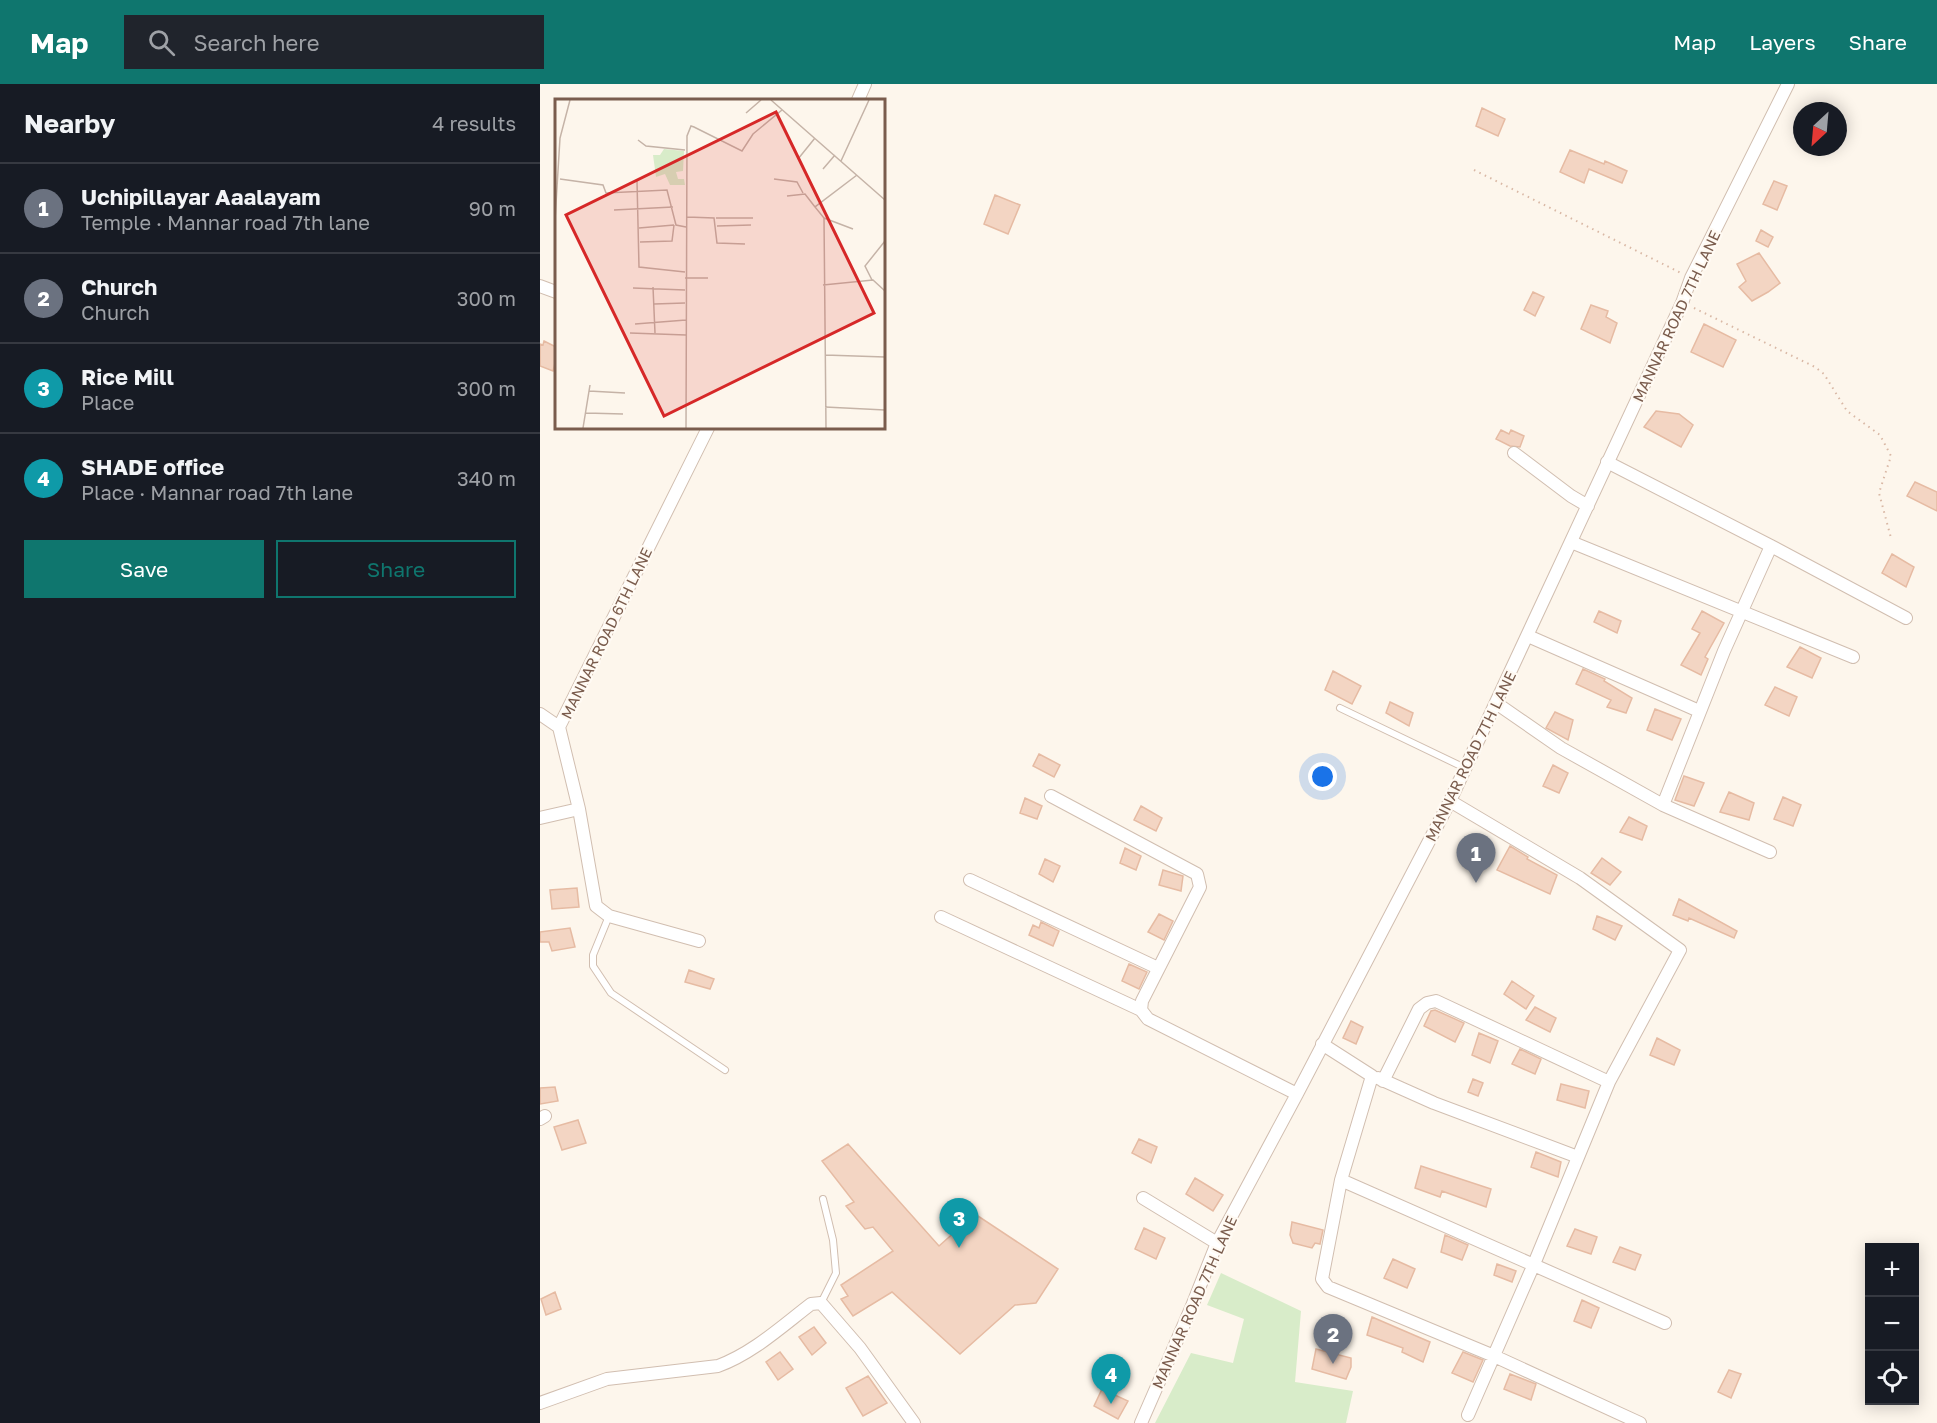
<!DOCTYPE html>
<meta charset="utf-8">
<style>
:root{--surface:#171b24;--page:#20242c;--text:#f1f3f6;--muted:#9ea1a6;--line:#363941;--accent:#0f766e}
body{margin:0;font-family:"Golos Text",sans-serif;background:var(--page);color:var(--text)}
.controls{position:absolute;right:18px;bottom:18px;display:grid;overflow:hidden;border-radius:0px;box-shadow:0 3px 15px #0003}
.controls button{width:54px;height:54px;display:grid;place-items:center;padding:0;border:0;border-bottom:2px solid var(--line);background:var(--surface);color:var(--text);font:30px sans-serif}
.compass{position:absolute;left:1253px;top:18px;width:54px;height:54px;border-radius:50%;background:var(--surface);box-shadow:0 3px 15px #0003;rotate:206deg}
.you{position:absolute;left:783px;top:693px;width:21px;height:21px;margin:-15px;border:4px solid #fff;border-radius:50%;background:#1a73e8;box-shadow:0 0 0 9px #1a73e833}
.badge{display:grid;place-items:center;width:39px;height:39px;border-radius:50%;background:var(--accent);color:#fff;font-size:20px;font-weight:700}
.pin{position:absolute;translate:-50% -50px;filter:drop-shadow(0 2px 3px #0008)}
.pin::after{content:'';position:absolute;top:32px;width:21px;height:18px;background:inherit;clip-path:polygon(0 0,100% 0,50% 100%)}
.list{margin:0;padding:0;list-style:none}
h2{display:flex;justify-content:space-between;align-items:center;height:78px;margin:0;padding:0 24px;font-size:26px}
h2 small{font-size:20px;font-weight:400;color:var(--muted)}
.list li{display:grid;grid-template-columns:39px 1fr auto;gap:18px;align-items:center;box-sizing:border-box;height:90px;padding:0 24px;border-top:2px solid var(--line)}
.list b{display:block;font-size:22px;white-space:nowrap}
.list p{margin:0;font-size:20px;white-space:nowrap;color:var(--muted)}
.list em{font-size:20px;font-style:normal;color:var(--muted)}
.actions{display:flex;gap:12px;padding:18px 24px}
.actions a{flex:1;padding:14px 0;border:2px solid var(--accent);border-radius:0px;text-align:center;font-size:21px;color:var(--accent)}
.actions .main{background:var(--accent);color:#fff}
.icon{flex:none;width:33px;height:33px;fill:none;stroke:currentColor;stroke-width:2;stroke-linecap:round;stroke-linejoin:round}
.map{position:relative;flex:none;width:1397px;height:1339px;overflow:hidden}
header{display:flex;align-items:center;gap:36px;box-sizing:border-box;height:84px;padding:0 30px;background:var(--accent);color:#fff}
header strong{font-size:28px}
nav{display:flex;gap:33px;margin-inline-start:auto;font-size:21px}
.search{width:420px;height:54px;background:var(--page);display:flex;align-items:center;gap:15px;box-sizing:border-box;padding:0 21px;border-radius:0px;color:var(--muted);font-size:22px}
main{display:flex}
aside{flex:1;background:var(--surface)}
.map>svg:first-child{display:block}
.green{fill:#d8ecc9}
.building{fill:#f3d5c3;stroke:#e6bba3;stroke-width:1.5}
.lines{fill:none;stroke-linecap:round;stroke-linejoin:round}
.lane-casing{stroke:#d1beb0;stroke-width:8}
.street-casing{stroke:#d1beb0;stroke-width:14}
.path{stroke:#d9b8a5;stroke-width:2;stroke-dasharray:1.5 4.5;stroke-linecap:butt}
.lane{stroke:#fff;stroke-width:6}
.street{stroke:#fff;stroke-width:12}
.labels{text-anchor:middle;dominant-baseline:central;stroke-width:4.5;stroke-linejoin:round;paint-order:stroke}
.street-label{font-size:15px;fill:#7a5c4d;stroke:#fffaf3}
.inset-road{fill:none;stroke:#c5b3a7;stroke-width:1.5}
.view{fill:#d62828;fill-opacity:0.15;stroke:#d62828;stroke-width:3}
.inset-edge{fill:none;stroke:#7a5c4d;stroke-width:3}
</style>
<header>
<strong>Map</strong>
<div class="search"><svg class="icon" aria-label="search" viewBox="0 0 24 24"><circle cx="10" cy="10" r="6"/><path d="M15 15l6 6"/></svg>Search here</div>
<nav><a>Map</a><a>Layers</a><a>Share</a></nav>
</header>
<main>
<aside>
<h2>Nearby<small>4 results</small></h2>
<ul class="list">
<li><span class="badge" style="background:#6b7280">1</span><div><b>Uchipillayar Aaalayam</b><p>Temple · Mannar road 7th lane</p></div><em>90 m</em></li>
<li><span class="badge" style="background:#6b7280">2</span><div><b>Church</b><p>Church</p></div><em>300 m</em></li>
<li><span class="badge" style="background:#0f9aa8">3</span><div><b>Rice Mill</b><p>Place</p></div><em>300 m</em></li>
<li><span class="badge" style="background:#0f9aa8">4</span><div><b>SHADE office</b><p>Place · Mannar road 7th lane</p></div><em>340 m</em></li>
</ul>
<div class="actions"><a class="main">Save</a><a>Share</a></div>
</aside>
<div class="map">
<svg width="1397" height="1339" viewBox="0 0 1397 1339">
<rect width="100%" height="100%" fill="#fdf6ec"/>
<path class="green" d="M681,1189L761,1227L755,1298L813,1307L806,1339H615L651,1269L693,1279L704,1235L667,1221Z"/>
<path class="building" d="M942,24L965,35L958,52L936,42Z
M1030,66L1064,80L1065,77L1087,87L1082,99L1049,85L1044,99L1020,88Z
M1234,97L1247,102L1237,126L1223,120Z
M455,111L480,121L468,150L444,140Z
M1221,146L1233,153L1228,163L1216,157Z
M1219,169L1240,199L1228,208L1212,217L1199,203L1206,197L1197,180Z
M993,208L1004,213L995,232L984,226Z
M1051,221L1068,227L1066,233L1077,239L1070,259L1041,245Z
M1164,240L1196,256L1183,283L1151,268Z
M4,257L16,263V275L13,287L0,282V260L3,261Z
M1116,327L1139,330L1153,341L1141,363L1104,343Z
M961,346L969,350L971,346L984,352L980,363L970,362L956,355Z
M1375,398L1397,408V427L1367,412Z
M1352,470L1374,483L1366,503L1342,489Z
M1059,527L1081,537L1077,549L1054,538Z
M1162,527L1184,539L1165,573L1168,575L1161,591L1141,581L1160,549L1152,545Z
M1260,563L1281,574L1272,594L1247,583Z
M1043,585L1065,595L1064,597L1092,614L1086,629L1067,623L1071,616L1036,600Z
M793,587L821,602L812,620L785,606Z
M1235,603L1257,613L1249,632L1225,621Z
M850,618L873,629L869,642L846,629Z
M1115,625L1141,635L1132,656L1107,646Z
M1015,628L1033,636L1028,656L1006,644Z
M499,670L520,681L514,693L493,682Z
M1013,681L1028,689L1019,709L1003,702Z
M1144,692L1164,699L1154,722L1135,716Z
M1189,708L1214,719L1209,736L1180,728Z
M1243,713L1261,721L1253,742L1234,735Z
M485,714L502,722L497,735L480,729Z
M601,722L622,734L616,747L594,736Z
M1089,733L1107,742L1102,756L1080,748Z
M970,762L988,773L987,775L1017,791L1010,810L957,786Z
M585,764L601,772L596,786L580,779Z
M1062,774L1081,788L1070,801L1051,789Z
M505,775L520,782L513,798L499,790Z
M623,786L643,792L641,807L619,801Z
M37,804L39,823L12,825L10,806Z
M1139,815L1197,847L1194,854L1149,834L1148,837L1133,831Z
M619,830L633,837L624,856L608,848Z
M1057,832L1082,842L1075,856L1053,845Z
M501,838L519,847L513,862L489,851L493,841L499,844Z
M30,844L35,863L12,867L9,858H0V848Z
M589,880L607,888L599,905L582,897Z
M149,886L174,895L170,905L145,898Z
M972,897L994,912L986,925L964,910Z
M995,923L1016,934L1010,948L986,936Z
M895,926L924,939L915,958L884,942L891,927Z
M811,937L823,943L816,960L803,954Z
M939,949L958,957L950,979L932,971Z
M1117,954L1140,966L1134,981L1110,971Z
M980,965L1001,975L995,990L972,980Z
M933,995L943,999L938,1012L928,1008Z
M1021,1000L1049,1007L1045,1024L1017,1016Z
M15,1003L18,1017L0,1020V1004Z
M38,1036L46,1059L22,1066L14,1043Z
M599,1055L617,1063L611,1079L592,1069Z
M308,1060L399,1162L435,1130L518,1185L496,1219L475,1221L420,1270L352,1208L313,1232L301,1215L308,1212L301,1201L353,1167L333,1143L325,1145L306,1122L314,1118L282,1077Z
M996,1068L1021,1078L1018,1093L991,1083Z
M881,1082L951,1105L946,1123L902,1107L900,1113L875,1104Z
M655,1094L683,1111L673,1127L646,1110Z
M752,1138L783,1146L780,1160L775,1159L772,1164L753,1159L750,1151Z
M604,1144L625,1154L616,1175L595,1165Z
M1035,1145L1057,1153L1051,1170L1027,1162Z
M905,1151L928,1161L922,1176L901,1168Z
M1080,1163L1101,1171L1095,1186L1073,1178Z
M853,1175L875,1185L867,1204L844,1194Z
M957,1180L976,1187L972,1198L954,1191Z
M15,1208L21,1225L6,1231L1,1215Z
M1042,1216L1059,1224L1051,1244L1034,1237Z
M832,1233L890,1258L883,1278L862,1268L863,1264L827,1251Z
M274,1243L286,1259L272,1271L259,1253Z
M776,1265L811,1274V1283L806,1295L772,1285Z
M240,1268L253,1285L238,1296L226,1278Z
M923,1268L943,1276L933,1298L912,1289Z
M1189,1286L1201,1290L1191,1314L1178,1308Z
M970,1290L996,1300L991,1316L964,1305Z
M328,1292L347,1319L323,1332L306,1304Z
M562,1305L588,1317L578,1335L554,1322Z"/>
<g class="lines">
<g class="lane-casing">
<path id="lane" d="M800,624L925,684
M69,832L53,871V882L71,909L185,986
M281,1219L296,1189L293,1156L283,1115"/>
</g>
<g class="street-casing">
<path id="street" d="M318,16L325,0
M0,202L16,208
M974,369L1031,412L1048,422
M1067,378L1231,462L1366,534
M1031,458L1313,573
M988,552L1159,627
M956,619L1021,664L1123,721L1230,768
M0,630L19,643
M511,712L657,790L660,803L602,917L601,926L608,935L757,1010
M910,717L1040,794L1140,866L1069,998L994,1180L928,1331
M1123,721L1184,567L1231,462
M39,725L56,822L69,832L159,857
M0,734L39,725L19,643L168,344
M430,796L618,884
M401,833L601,926
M782,960L832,992L801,1096L782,1195L788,1203L954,1272L1100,1339
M838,994L894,1019L1038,1073
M843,997L879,925L887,919L896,917L1069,998
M0,1035L5,1032
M801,1096L1125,1239
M603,1114L677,1159
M0,1319L67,1295L178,1282C213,1269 241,1243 271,1220L281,1219L320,1264L374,1339
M601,1339L652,1222L677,1159L757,1010L910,717L1142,219L1151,194L1248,0"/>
</g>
<path class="path" d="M934,86L1141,189
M1154,224L1275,283L1284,290L1307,327L1340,351L1351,372L1339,409L1351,454"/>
<use href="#lane" class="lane"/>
<use href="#street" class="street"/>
</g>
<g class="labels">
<g class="street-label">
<text transform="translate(1136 232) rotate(-65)">MANNAR ROAD 7TH LANE</text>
<text transform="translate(66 549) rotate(-64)">MANNAR ROAD 6TH LANE</text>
<text transform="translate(930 672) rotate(-64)">MANNAR ROAD 7TH LANE</text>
<text transform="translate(654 1218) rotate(-66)">MANNAR ROAD 7TH LANE</text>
</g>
</g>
<g transform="translate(15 15)">
<rect width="330" height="330" fill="#fdf6ec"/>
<path d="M109,50L129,52L128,72L121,73L123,80H129L130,86H115L110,75L101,78L98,56H105Z" fill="#d8ecc9"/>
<path class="inset-road" d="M216,1L330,101M191,14L206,1M83,41L91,47L130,51M243,60L260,39M286,62L314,1M268,70L280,56M5,80L48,86L51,94L112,91L121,126L131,128M219,80L242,83L248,94M82,82L84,168L130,173M232,97L250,95L260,108M59,111L118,108M132,118L159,119L162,144L190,145M161,119H198M269,119L298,130M0,121L5,39L15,1M162,127L196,126M84,129L119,126M85,143L117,142L119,126M130,179H153M317,181L310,167L330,142M268,186L318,181L330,192M98,188L100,234M78,189L130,191M99,205L130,204M80,225L131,221M75,234L131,236M270,256L330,258M34,292L70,294M270,308L330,311M31,314L68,315M28,329L35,286M131,329L132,37L136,27L139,28L187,52L198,35L227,11M271,329L269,119L260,108L302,76"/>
<path class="view" d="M221,13L319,214L109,317L11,116Z"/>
<rect width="330" height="330" class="inset-edge"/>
</g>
</svg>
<div class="controls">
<button>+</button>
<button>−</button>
<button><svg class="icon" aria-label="locate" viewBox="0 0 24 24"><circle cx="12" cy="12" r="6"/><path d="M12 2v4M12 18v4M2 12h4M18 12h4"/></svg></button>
</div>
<svg class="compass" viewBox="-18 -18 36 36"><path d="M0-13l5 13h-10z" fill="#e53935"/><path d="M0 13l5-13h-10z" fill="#9ea1a6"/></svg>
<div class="you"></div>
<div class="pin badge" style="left:936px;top:799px;background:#6b7280">1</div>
<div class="pin badge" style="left:793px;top:1280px;background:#6b7280">2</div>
<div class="pin badge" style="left:419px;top:1164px;background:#0f9aa8">3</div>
<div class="pin badge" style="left:571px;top:1320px;background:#0f9aa8">4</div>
</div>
</main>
